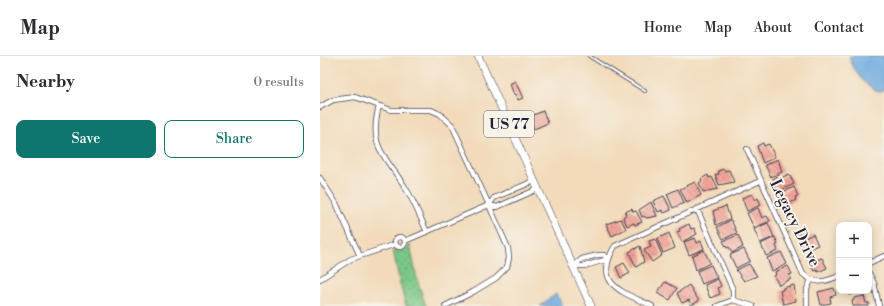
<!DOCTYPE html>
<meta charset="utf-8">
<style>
:root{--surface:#fff;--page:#f7f7f7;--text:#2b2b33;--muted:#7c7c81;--line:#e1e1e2;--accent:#0f766e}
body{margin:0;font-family:"Libre Bodoni",serif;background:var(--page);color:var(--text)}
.controls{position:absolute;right:12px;bottom:12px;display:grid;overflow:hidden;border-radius:8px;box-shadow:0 2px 10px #0003}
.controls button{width:36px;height:36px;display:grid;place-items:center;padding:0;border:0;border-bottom:1px solid var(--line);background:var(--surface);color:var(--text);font:20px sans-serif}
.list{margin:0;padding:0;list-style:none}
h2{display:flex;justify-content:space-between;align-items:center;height:52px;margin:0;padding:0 16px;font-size:17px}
h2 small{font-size:13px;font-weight:400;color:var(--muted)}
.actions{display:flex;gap:8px;padding:12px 16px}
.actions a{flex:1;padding:9px 0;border:1px solid var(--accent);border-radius:8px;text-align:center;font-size:14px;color:var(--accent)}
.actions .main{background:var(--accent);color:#fff}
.map{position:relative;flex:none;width:564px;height:250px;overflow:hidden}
header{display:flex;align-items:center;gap:24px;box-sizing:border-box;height:56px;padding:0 20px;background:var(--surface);border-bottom:1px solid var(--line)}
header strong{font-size:19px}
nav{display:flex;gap:22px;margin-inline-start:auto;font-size:14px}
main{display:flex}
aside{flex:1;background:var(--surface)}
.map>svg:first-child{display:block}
.park{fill:url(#park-dots);stroke:#4e7562}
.water{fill:#6eaadf;stroke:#48668d}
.building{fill:url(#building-back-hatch)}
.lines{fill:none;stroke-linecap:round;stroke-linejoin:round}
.lane-casing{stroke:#413e4e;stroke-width:4}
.street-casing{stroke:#413e4e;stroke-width:6}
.primary-casing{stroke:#413e4e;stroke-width:8}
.lane{stroke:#fff;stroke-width:2.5}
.street{stroke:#fff;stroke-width:4.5}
.primary{stroke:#fff;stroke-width:7}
.labels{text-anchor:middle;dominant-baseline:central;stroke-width:4;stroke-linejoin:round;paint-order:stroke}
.shield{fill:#f7f3e8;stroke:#62616f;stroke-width:1}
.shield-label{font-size:15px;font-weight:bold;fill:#22223b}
.street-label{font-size:16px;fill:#22223b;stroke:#f7f3e8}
</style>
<header>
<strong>Map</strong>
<nav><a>Home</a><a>Map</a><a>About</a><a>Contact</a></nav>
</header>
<main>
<aside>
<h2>Nearby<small>0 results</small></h2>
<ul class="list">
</ul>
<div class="actions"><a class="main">Save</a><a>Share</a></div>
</aside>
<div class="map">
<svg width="564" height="250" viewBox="0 0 564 250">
<defs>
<pattern id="park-dots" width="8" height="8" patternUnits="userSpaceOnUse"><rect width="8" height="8" fill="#7bc888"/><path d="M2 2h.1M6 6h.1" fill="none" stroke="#64a270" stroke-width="1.8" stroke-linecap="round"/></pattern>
<pattern id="building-back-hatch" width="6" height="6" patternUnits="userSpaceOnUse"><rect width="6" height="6" fill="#f2a69a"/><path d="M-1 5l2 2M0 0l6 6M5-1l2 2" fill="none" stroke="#c4877f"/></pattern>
</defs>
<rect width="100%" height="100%" fill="#f7f3e8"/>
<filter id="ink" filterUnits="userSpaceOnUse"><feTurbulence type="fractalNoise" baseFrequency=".025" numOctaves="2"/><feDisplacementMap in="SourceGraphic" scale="8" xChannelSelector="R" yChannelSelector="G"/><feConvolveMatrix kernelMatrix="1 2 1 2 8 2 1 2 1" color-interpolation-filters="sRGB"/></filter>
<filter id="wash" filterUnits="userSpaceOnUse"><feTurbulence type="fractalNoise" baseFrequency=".012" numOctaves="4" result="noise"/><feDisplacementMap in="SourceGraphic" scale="16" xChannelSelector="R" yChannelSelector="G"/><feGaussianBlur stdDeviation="0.9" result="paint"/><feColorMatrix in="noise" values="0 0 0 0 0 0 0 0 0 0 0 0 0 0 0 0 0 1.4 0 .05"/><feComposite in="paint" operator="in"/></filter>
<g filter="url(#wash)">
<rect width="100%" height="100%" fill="#f2daba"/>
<path class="park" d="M90,189L97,223L106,250H86L80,228L73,194L84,195Z"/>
<path class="water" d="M529,0H564V34L560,36C545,31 533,15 529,0Z
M236,238L243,250H220Z"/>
<g id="blocks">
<path class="building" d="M195,25L203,42L198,44L195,38L194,39L190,28Z
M223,55L228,67L214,73L209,61Z
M443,87L444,90L449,88L455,101L443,107L437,90Z
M458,103L462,116L451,121L445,109Z
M404,113L405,115L409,114L414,126L399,129L395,119L399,118L398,115Z
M469,118L474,128L457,136L453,123L459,119L461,122Z
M388,119L389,122L392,121L398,133L383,136L379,127L382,125L381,123Z
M375,126L381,139L367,147L360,133Z
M474,131L478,140L475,141L476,144L466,149L464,144L462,145L458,138Z
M358,133L364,147L353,152L347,138Z
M432,138L435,144L438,142L441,149L427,155L422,142Z
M344,140L351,154L344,157L342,154L338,156L333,145Z
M331,146L337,160L326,162L324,160L322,161L319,154Z
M406,150L410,163L396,169L393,155Z
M438,152L442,162L447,160L450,165L434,172L427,157Z
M312,153L313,156L316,155L322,166L315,169L314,167L307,170L303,161L306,159L305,156Z
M301,163L306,173L292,180L286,168Z
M411,164L417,177L403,183L397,171Z
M448,167L454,181L440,187L434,173Z
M369,168L371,173L374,172L377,178L362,186L357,176L360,175L359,173Z
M349,177L355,192L343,197L337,183Z
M483,177L485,182L493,178L498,189L484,195L477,180Z
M418,179L423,191L412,197L409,191L407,192L403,185Z
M455,181L458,188L456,189L458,195L446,200L441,188Z
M375,182L377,187L381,185L384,193L369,199L364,186Z
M335,183L342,199L332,206L324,194L331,191L329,185Z
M320,190L324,206L316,211L309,196Z
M424,193L430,205L416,212L410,199Z
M384,194L390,207L376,214L372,200Z
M461,196L467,208L452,215L447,202Z
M502,202L507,212L498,216L497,214L494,215L490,206Z
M304,207L310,217L301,222L296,211Z
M429,208L437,220L424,225L416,214Z
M391,209L397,222L382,228L377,215Z
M468,210L472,218L469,219L471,223L459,229L454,220L456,219L455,216Z
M398,223L401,230L398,232L400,238L390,242L385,229Z
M345,226L357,232L350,244L337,237Z
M369,229L379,245L371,249L369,244L362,247L357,237Z
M474,229L476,245L463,248L460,235L463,234V232Z
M514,232L516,239L510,241L511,247L501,249L498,236Z
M529,235H542L530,239Z
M544,240L546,247H549V250H533L532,245L534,244V242Z"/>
</g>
</g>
<g filter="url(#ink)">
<use href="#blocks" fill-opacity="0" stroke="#413e4e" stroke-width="1"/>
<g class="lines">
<g class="lane-casing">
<path id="lane" d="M269,0L325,35"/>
</g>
<g class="street-casing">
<path id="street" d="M59,50C48,92 65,99 85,131C94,145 100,161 107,176
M0,51L13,44L35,41L71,54H111L120,58L132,69L169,149L188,192L189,202L187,211L176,222L153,236L125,250
M427,93L483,218C496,229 505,226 519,220
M0,122L16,147L40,200
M169,149L177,151L218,133
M377,153L413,234V244
M75 186a5 5 0 1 1 10 0a5 5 0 1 1-10 0Z
M85,185L169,149L174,142L214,125
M278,199H284L288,203L265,210H253L262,203Z
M549,207L564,200
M549,217L554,227L559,250
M0,223L31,203L76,188
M332,250C303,236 272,229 295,190L440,125
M397,250L413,244L433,250
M487,250V233L491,224"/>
</g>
<g class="primary-casing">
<path id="primary" d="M158,0L271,250"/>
</g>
<use href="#lane" class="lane"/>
<use href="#street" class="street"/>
<use href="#primary" class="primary"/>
</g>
</g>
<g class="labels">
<rect class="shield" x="164" y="55" width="50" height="26" rx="3"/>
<g class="shield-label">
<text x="189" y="68">US 77</text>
</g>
<g class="street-label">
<text transform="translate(475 167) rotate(64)">Legacy Drive</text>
</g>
</g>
</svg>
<div class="controls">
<button>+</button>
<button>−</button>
</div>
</div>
</main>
